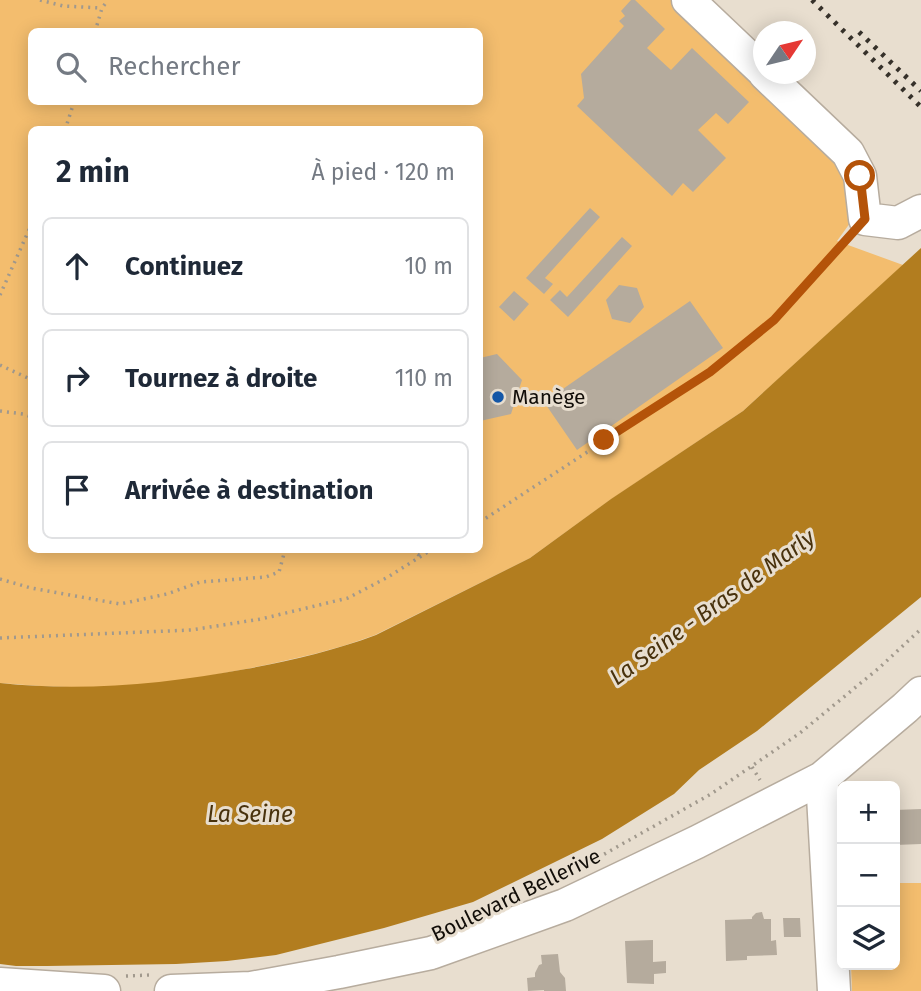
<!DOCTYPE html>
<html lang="fr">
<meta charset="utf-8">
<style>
:root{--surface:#fff;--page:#f2f2f3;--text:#1f2937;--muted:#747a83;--line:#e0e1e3}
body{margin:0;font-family:"Fira Sans",sans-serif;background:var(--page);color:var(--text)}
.controls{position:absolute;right:21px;bottom:21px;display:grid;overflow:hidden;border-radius:10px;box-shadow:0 4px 18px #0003}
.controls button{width:63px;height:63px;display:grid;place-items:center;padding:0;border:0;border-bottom:2px solid var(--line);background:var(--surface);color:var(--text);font:35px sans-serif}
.compass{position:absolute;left:753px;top:21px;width:63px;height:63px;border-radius:50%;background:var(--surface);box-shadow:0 4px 18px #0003;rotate:55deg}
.stop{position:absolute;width:21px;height:21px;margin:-16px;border:5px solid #b45309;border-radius:50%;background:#fff}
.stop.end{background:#b45309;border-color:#fff;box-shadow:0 2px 7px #0008}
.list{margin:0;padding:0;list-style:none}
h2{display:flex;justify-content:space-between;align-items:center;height:91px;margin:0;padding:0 28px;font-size:30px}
h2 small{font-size:23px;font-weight:400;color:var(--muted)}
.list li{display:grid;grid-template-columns:46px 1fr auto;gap:21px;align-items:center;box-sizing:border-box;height:98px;margin:0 14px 14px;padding:0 14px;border:2px solid var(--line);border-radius:10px}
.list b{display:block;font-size:26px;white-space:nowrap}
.list em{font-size:23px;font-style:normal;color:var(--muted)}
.icon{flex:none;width:38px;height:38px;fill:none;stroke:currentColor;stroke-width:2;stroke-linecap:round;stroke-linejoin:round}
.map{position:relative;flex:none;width:921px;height:991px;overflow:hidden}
.search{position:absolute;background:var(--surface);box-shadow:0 4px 18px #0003;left:28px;top:28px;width:455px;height:77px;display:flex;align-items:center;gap:18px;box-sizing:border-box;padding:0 24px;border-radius:10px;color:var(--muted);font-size:26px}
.panel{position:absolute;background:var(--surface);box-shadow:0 4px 18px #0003;left:28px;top:126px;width:455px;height:427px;border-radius:10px}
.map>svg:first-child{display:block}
.green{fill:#f3bd6e;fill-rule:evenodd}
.water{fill:#b27d1f}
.building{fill:#b5ab9d}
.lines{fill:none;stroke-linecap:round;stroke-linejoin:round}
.minor-casing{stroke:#b7ac9e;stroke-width:35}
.path{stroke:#a1998d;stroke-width:3.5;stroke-dasharray:2 5;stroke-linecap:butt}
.minor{stroke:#fff;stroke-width:32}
.rail{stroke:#36312a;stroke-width:5;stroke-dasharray:3.5 7;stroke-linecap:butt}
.route{stroke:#b45309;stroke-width:9}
.poi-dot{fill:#1558a8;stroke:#e8decf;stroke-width:2.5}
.labels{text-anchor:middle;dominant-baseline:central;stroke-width:6;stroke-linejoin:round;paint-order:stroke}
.poi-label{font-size:21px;fill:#110d08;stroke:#e8decf;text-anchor:start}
.street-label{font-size:21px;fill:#110d08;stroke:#e8decf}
.water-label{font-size:23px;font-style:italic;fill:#49320d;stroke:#e8decf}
</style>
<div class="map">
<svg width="921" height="991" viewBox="0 0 921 991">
<rect width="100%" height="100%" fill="#e8decf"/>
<path class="green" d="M0,0H676L849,167L853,219L837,241L903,265L743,411L610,500L530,558L375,635C333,651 290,660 246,669C209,676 171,683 134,686C90,689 44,687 0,683ZM32,32H480V102H32ZM32,130H480V550H32Z
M895,883H921V991H852L851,965H895Z"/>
<path class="water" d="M921,248V597L757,731L699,770L674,794L602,839L473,902L384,928L276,955L227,961L176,964L47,966H16L0,964V683C82,692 165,684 246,669C290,661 333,651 376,635L530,558L611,499L743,411Z"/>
<path class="building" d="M631,0H635L665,29L647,48L671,70L692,48L749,102L728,124L716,113L698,130L726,158L693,192L683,183L672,196L577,106L584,98L581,74L624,26L619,21L625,16L621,11Z
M590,208L600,217L545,278L553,284L544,294L526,278Z
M622,237L632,246L568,317L550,300L560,290L567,297Z
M619,285L637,288L644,307L630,323L612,319L606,300Z
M514,291L529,304L514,321L499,307Z
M690,301L723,348L577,450L544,402Z
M497,354L522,380L511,414L480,421V358Z
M921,809V844L895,845V810Z
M762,912L764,919H771V941L776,940L777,955L747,956V960L726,961L725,920L752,919V917L756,913Z
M783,918H800L801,937H784Z
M653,940V962L666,961V973L654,974V984L627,983L625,941Z
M558,954L560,972L565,978L566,991H544V990L528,991L527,978L535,977V973L539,965L542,964L541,955Z"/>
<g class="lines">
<g class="minor-casing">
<path id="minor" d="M688,0L764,72
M765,74L848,153L860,176L865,219L898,223L921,211
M822,778L834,991
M0,984L104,991
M171,991L251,988L339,972L431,953L565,905L697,842L822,778L905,708L921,693"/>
</g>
<path class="path" d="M40,0L63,6L102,8
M95,32L102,8L108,0
M65,130L74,102
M0,295L32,223
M0,365L32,380
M0,411L23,414L32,417
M480,522L710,372L774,320L847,239
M412,550L420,556
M0,579L31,588L120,604L167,594L200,582L266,577L279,572L285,550
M0,638L191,630L261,619L348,598L388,577L431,550
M752,767L760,780
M592,861L711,794L800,733L879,668L921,629
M126,976L150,975"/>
<use href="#minor" class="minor"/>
<path class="rail" d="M812,0L921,107
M859,32L921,91"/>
</g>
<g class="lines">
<path class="route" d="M604,440L710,372L774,320L865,219L860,176"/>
</g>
<circle class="poi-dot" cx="498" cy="397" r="7"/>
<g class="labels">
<g class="poi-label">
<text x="512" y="397">Manège</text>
</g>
<g class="street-label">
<text transform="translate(516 895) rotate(-26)">Boulevard Bellerive</text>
</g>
<g class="water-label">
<text transform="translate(712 607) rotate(-36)">La Seine - Bras de Marly</text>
<text x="250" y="814">La Seine</text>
</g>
</g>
</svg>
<div class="controls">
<button>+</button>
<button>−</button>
<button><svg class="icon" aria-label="layers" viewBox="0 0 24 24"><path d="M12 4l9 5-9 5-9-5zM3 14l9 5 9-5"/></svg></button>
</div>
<svg class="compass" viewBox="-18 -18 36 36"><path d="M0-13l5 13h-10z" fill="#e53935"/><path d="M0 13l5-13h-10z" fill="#747a83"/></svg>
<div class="stop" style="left:860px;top:176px"></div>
<div class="stop end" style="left:604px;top:440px"></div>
<div class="search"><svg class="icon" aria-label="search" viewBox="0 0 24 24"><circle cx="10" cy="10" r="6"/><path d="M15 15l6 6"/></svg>Rechercher</div>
<section class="panel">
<h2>2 min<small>À pied · 120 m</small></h2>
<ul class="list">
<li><svg class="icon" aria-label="ahead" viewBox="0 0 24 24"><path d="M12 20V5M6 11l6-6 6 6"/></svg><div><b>Continuez</b></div><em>10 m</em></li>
<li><svg class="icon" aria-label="right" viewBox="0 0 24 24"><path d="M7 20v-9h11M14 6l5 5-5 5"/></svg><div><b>Tournez à droite</b></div><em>110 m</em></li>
<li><svg class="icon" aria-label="arrive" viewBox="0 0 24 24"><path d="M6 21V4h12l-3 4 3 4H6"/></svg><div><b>Arrivée à destination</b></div></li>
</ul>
</section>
</div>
